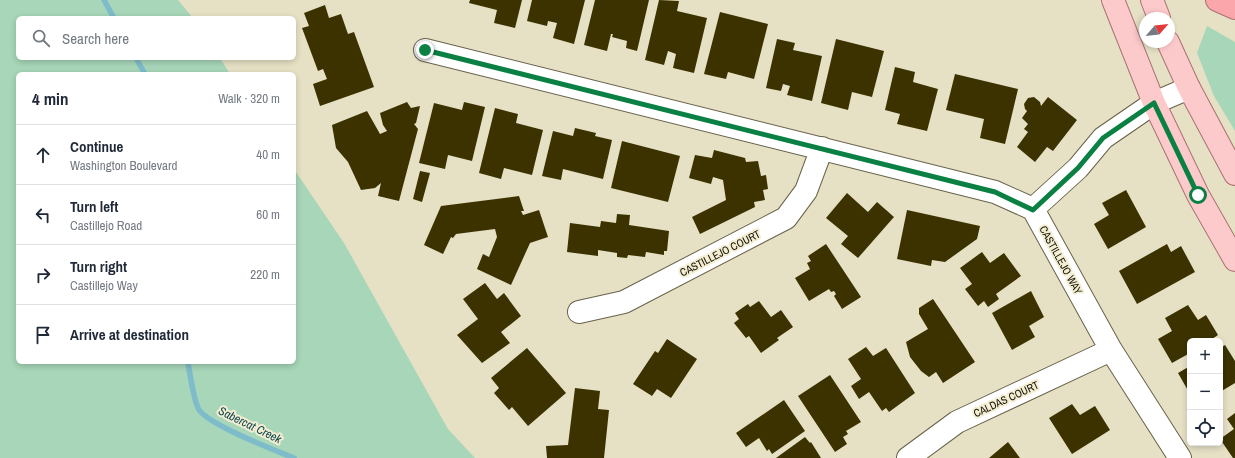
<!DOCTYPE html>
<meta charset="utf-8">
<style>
:root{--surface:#fff;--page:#f6f6f7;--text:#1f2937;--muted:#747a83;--line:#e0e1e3}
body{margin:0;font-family:"Archivo Narrow",sans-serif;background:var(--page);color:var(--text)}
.controls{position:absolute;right:12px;bottom:12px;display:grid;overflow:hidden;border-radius:6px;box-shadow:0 2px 6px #0003}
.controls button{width:36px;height:36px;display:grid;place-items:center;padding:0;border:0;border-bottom:1px solid var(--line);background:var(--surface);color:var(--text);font:20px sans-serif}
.compass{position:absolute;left:1139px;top:12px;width:36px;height:36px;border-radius:50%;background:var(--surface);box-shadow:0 2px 6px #0003;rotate:62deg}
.stop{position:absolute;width:12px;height:12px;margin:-9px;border:3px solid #0b8043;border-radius:50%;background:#fff}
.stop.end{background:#0b8043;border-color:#fff;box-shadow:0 1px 4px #0008}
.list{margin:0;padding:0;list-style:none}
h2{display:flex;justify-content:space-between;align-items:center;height:52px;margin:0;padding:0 16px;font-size:17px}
h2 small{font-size:13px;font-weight:400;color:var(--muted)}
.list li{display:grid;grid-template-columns:26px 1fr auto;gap:12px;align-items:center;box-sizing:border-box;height:60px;padding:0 16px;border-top:1px solid var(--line)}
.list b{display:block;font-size:15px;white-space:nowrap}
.list p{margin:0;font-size:13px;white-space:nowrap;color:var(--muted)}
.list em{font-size:13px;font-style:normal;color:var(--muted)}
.icon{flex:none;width:22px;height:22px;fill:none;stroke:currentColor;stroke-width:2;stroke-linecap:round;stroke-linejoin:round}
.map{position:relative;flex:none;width:1235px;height:458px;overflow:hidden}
.search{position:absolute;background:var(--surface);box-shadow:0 2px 6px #0003;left:16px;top:16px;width:280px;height:44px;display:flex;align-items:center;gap:10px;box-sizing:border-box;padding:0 14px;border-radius:6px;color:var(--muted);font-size:15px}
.panel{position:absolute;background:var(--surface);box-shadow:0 2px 6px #0003;left:16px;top:72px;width:280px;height:292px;border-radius:6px}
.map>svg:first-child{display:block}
.green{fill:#a7d6b8}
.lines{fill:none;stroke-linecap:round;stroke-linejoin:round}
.stream{stroke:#7ebccb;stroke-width:5.5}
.building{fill:#3b3200}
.minor-casing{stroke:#67624a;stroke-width:24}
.major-casing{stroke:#a97271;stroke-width:24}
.highway-casing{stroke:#a97271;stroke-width:24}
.minor{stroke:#fff;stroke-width:22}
.major{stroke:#fdcacc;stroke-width:22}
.highway{stroke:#fba6aa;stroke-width:22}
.route{stroke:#0b8043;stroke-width:5}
.labels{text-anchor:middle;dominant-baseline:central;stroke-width:4;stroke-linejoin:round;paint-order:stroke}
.street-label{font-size:11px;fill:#121007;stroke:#f3eed2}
.water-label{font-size:12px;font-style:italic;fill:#0d4651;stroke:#f3eed2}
</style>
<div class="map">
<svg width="1235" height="458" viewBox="0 0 1235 458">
<rect width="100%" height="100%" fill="#e6e1c5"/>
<path class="green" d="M0,0H178L193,18H18V58H220L230,74H18V362H294V169L344,243L448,429L475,458H0Z
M1207,26L1235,42V131L1214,96L1197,53Z"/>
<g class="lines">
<path class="stream" d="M104,0L114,18
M136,58L145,74
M188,362C190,375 193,396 198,408C205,424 275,450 294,458"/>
</g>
<path class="building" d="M470,0H522L515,28L494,23L497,10L469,3Z
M532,0H585L574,44L553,38L557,23L548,21L547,26L527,21Z
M595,0H649L637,51L626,48L627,41L612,37L613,34H611L607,51L584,45Z
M659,0L679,1L677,11L707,18L694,73L673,68L676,54L668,51L664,65L645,60Z
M325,5L329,18L341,14L348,34L354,32L374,87L320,106L313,84L327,79L323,69L318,71L302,28L309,26L304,13Z
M720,12L768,24L754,79L728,72L726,79L704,74Z
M777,39L795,43L793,50L822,56L812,101L787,95L790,86L783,84L781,91L766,88Z
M836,39L884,51L872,97L852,92L848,110L821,103Z
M895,67L915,72L913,82L938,89L927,131L897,124L900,114L885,110Z
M955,74L1018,89L1005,144L980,138L984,119L946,110Z
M1034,97L1040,102L1041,106L1048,97L1077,120L1053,151L1047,147L1035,162L1017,147L1028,132L1024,129L1028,124L1022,118L1027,111L1025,109L1024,104L1028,98Z
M407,102L411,108L420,106L416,123L414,124L418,129L399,201L378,196L381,183L375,188L361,190L348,162L336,148L332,125L367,111L380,134L387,131L383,125L380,113Z
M464,102L485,107L472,161L448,155L445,169L419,163L434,103L462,110Z
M495,108L518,114L516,123L543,130L532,175L504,168L501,179L479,173Z
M575,128L596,133L595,136L612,140L603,179L563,169L561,180L542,176L553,131L573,136Z
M622,141L680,156L668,202L611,188Z
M714,150L745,158L746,162L758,161L761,176L766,175L768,189L763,190L765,200L754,202L755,207L700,234L692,217L726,200L723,180L713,177L711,184L689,178L695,155L712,158Z
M420,171L430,173L422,202L413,199Z
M1126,190L1146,227L1108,249L1094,224L1109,215L1102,203Z
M847,193L868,212L877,202L894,217L858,258L841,244L848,236L826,218Z
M519,196L524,211H521L523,215L539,210L548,237L530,243L511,285L477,269L483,254L489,257L497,237L495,229L456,234L453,238L451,237L443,254L424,245L441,206Z
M907,210L980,226L977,239L945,262L932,260L931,266L897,259Z
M617,214L630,215L629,225L669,231L667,251H664V255L646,252L645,257L628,255L627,258L617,257V253L598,250V256L567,252L570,223L600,227L601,221L616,223Z
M826,244L861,297L842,309L834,296L836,294L834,291L831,292L829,289L809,301L795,278L810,269L807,263L811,261L808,256Z
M1167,244L1171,252L1181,246L1195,272L1137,304L1119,271Z
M982,252L990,263L1004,253L1021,276L996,294L999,299L988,307L984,301L978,306L965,289L972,284L960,268Z
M485,283L497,299L504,293L521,316L501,332L510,343L482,363L457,335L478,319L463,299Z
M1031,291L1044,317L1029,326L1035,337L1012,350L992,313Z
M933,299L975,362L943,383L936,372L929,377L921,371L910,357L906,342L928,329L919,314V308Z
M759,301L771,317L781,310L793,327L777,338L779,340L761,353L749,336L746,338L734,323L739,319L735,313L748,304L750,307Z
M1188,305L1198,320L1206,315L1218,335L1209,341H1190V353L1172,363L1158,339L1172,331L1165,318Z
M667,339L697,359L671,398L657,389L652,396L633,384L655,351L658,353Z
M1225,345L1235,361V383L1220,392V348Z
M866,347L873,356L886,348L915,393L889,412L886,408L882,411L869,392L859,399L851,386L861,379L848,359Z
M527,348L566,393L528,426L512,407L509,410L494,393L499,388L491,378Z
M1190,366V394L1178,373Z
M830,375L861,422L846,431L848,434L843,437L847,444L835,452L798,396Z
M575,388L600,391L598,409L609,410L604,458H547L546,446L568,445Z
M784,400L805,431L772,454L769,449L767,451L759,438L746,447L736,433Z
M1072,404L1080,415L1095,406L1110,430L1072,454L1049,418Z
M1235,413V458H1233L1220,439L1234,429L1227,419Z
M805,437L810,443L811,442L821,458H776Z
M1008,442L1020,458H989Z"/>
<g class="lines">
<g class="minor-casing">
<path id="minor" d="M425,50L995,192L1033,209L1111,350L1180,458
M1033,209L1078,168L1103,138L1154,103L1189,88
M579,312L624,302L786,218L806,191L822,148
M908,458L957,422L1111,350"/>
</g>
<g class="major-casing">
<path id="major" d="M1113,0L1154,103L1198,195L1235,260
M1152,0L1159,18
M1168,42L1189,88L1235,174"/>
</g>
<g class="highway-casing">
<path id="highway" d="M1217,0L1235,8"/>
</g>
<use href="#minor" class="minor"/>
<use href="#major" class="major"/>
<use href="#highway" class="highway"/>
</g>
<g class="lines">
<path class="route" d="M425,50L995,192L1033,210L1078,168L1103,138L1154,103L1198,195"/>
</g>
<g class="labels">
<g class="street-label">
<text transform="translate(720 253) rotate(-27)">CASTILLEJO COURT</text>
<text transform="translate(1061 260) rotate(61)">CASTILLEJO WAY</text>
<text transform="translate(1006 399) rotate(-25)">CALDAS COURT</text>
</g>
<g class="water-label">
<text transform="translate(250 425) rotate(26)">Sabercat Creek</text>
</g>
</g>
</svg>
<div class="controls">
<button>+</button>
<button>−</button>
<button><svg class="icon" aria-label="locate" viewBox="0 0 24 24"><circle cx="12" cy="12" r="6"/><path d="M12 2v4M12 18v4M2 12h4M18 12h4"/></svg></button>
</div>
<svg class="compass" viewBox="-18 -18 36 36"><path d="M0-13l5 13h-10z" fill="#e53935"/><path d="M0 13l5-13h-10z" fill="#747a83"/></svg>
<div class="stop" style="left:1198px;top:195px"></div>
<div class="stop end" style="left:425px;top:50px"></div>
<div class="search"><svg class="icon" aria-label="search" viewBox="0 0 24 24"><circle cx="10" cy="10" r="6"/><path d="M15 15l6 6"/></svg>Search here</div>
<section class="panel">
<h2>4 min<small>Walk · 320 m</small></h2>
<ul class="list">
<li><svg class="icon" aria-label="ahead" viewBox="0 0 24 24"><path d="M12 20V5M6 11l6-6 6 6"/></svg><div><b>Continue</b><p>Washington Boulevard</p></div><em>40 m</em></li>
<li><svg class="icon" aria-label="left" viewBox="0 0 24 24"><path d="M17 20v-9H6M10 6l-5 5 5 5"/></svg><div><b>Turn left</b><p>Castillejo Road</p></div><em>60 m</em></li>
<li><svg class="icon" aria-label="right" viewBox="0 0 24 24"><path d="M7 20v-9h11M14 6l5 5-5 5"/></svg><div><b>Turn right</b><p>Castillejo Way</p></div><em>220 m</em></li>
<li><svg class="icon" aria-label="arrive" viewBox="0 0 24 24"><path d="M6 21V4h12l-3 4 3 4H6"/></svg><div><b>Arrive at destination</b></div></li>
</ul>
</section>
</div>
